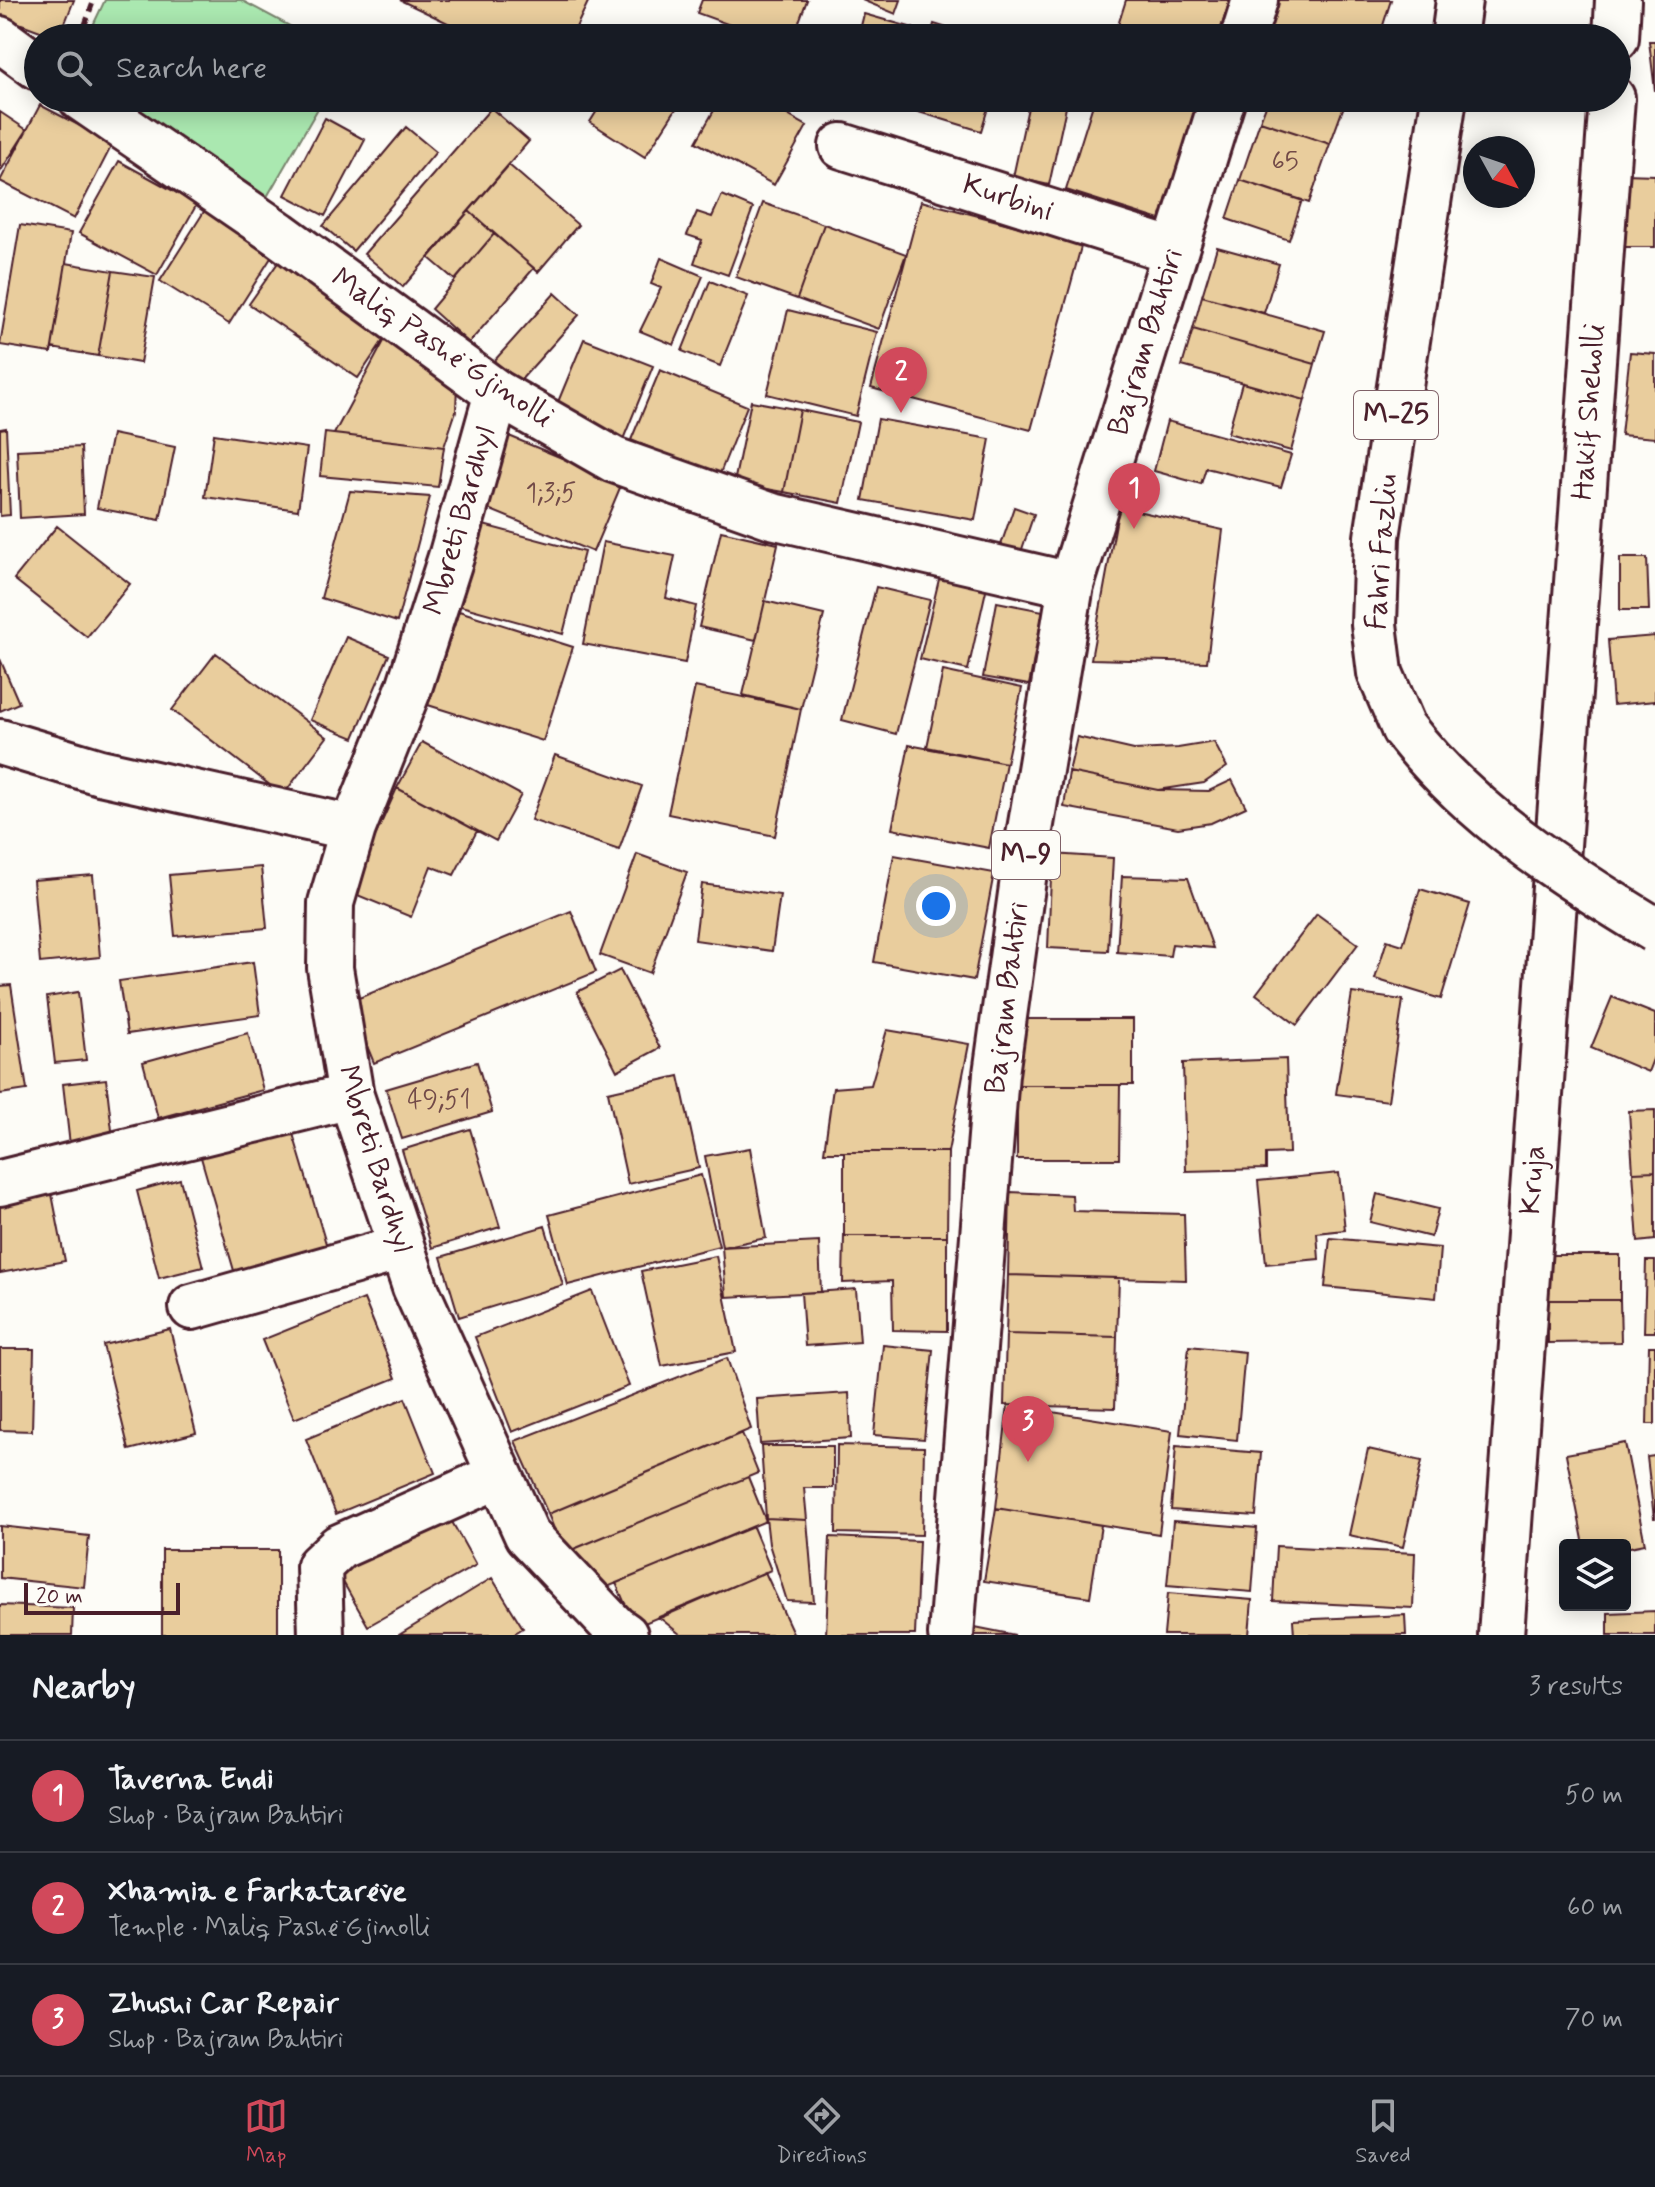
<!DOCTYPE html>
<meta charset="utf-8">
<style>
:root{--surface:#171b24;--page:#20242c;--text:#f1f3f6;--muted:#9ea1a6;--line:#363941;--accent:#d1495b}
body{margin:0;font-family:Mynerve,sans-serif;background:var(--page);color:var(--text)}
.controls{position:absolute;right:24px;bottom:24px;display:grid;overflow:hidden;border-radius:8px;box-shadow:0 4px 20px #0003}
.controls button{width:72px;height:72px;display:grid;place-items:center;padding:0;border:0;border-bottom:2px solid var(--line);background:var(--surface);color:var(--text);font:40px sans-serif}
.compass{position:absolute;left:1463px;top:136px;width:72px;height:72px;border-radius:50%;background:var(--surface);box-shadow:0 4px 20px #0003;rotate:130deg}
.scale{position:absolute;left:24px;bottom:20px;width:156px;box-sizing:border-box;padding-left:8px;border:4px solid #4a1f2b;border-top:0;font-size:22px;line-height:28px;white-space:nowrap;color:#4a1f2b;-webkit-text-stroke:6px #fdfcf7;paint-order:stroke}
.you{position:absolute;left:936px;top:906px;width:28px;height:28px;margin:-20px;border:6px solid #fff;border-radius:50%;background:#1a73e8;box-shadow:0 0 0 12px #1a73e833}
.badge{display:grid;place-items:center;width:52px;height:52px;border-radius:50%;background:var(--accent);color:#fff;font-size:26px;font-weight:700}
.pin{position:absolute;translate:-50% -66px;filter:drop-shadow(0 2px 4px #0008)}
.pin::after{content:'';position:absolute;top:42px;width:28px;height:24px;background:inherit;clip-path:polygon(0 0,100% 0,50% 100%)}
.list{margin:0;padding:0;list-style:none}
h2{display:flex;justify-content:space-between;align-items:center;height:104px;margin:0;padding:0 32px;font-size:34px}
h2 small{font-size:26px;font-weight:400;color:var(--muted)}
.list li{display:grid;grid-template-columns:52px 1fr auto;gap:24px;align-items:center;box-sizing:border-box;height:112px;padding:0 32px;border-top:2px solid var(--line)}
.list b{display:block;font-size:30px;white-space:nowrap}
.list p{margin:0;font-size:26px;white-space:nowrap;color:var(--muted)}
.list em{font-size:26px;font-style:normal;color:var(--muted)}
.icon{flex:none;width:44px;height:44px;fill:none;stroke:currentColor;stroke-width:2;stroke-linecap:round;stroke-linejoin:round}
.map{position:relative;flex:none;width:1655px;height:1635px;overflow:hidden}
.search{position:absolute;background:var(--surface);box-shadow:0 4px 20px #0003;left:24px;right:24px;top:24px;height:88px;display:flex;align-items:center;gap:20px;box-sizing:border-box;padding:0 28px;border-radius:44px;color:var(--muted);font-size:30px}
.sheet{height:440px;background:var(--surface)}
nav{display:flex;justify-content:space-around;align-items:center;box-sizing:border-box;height:112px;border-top:2px solid var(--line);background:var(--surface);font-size:22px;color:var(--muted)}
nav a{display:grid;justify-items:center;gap:4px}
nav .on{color:var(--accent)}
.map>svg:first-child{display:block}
.park{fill:#aae8b0;stroke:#7a846e;stroke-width:2}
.building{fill:#e9cd9d;stroke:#4a1f2b;stroke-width:2}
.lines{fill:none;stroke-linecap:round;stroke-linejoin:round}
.street-casing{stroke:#4a1f2b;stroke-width:50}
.primary-casing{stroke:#4a1f2b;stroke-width:50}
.path{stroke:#4a1f2b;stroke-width:5;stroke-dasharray:8 6;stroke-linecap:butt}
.street{stroke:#fdfcf7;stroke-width:44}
.primary{stroke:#fdfcf7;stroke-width:44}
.primary-bridge-casing{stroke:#4a1f2b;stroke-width:50;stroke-linecap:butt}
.primary-bridge{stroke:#fdfcf7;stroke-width:44}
.labels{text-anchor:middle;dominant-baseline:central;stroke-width:6;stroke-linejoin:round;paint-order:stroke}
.number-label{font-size:26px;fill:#724a48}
.shield{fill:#fdfcf7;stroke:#806168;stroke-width:2}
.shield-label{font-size:28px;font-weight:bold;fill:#4a1f2b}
.street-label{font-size:30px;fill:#4a1f2b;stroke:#fdfcf7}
</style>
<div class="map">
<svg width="1655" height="1635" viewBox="0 0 1655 1635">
<rect width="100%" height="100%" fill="#fdfcf7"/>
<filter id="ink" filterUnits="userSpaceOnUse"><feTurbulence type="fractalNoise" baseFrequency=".0125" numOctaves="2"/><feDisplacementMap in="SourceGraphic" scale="16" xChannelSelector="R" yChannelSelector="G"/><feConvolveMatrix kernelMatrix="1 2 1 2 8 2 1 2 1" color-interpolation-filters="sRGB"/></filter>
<g filter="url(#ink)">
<path class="park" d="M105,0H241L312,38H87Z
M95,98H324L264,202Z"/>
<path class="building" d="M0,0H74L59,38L0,16Z
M400,0H589L571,38H479Z
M702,0H807L793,38H766L697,13Z
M862,0H901L896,14Z
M1126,0H1230L1218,38H1114Z
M1278,0H1391L1379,38H1283L1268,33Z
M864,14L913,28L910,38H858Z
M934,24L980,38H930Z
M1649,41H1655V91Z
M605,98H683L645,157L590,122Z
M721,98H757L807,126L774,185L696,142Z
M859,98H895L893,107Z
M912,98H991L981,131L909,109Z
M1030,98H1068L1049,185L1013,177Z
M1095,98H1199L1160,220L1066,190Z
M1269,98H1331L1345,103L1330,144L1260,121Z
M40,105L113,143L74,219L0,181Z
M491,108L529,141L403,287L364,254Z
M0,112L27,130L0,172Z
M325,118L365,140L325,216L285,195Z
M1260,121L1330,144L1309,203L1240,180Z
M406,127L436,152L353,251L323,226Z
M119,161L197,204L157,275L79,233Z
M509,165L578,225L538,272L469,211Z
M1624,174L1655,175V247H1622Z
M1240,180L1302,200L1289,240L1227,219Z
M722,195L753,208L728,275L694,263L702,240L687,235L697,212L712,217Z
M921,201L1082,243L1031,430L871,388Z
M763,203L824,224L797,299L736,277Z
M205,210L274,253L229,324L160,281Z
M469,211L494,234L455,280L429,258Z
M824,224L906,254L879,329L797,299Z
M20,225L71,233L51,353L0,345Z
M494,234L534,268L469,343L431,309Z
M1217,247L1279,264L1264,313L1202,296Z
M282,257L390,330L358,378L249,304Z
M661,258L703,276L674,345L640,331L661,288L651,284Z
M66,263L113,271L98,356L52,348Z
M113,271L155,277L140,363L98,356Z
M710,281L748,296L720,366L682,351Z
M555,293L579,315L519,382L494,361Z
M1202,296L1325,331L1315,364L1193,329Z
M788,310L877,332L856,416L767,394Z
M1193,329L1315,364L1305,400L1182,366Z
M390,330L457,383L456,411L444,447L334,434Z
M584,339L653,366L622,442L553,414Z
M1630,352L1655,354V438L1621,435Z
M660,370L747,406L719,476L631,440Z
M1242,383L1305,400L1291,451L1228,433Z
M751,401L800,410L784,492L734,483Z
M800,410L858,422L841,503L784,492Z
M878,419L990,439L975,520L863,500Z
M1167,421L1291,455L1281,487L1206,468L1201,484L1154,471Z
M6,428L10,515L0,516V429Z
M325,433L444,447L438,487L320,476Z
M112,434L175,447L160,520L97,508Z
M214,434L307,448L298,510L205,497Z
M509,436L622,483L593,552L481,506Z
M81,447L84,514L20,518L17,450Z
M350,491L430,497L397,622L321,598Z
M1014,507L1034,514L1021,552L1001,545Z
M1119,507L1223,530L1207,662L1091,659Z
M472,522L584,552L563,634L450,603Z
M57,526L130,584L87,637L14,579Z
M721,531L778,544L756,640L699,627Z
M603,542L675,556L666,598L696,606L685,663L583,644Z
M1620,558H1647L1649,610H1620Z
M940,575L987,586L968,670L920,659Z
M876,587L930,600L896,734L842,720Z
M765,601L824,615L801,709L743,695Z
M997,602L1043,611L1029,685L983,677Z
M459,611L573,647L543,741L428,705Z
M1655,636V701L1613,705L1608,640Z
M346,637L389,655L354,738L310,720Z
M216,653L327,737L283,795L172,710Z
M0,659L19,703L0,711Z
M943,671L1022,688L1006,763L927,747Z
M695,687L801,709L775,836L668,814Z
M1077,737L1134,750L1178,748L1214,742L1227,767L1204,783L1158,790L1069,772Z
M422,742L521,795L496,841L397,788Z
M909,745L1006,763L989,848L892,829Z
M555,755L642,786L619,850L531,820Z
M1069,772L1158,790L1209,791L1232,780L1246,807L1211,823L1178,828L1064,807Z
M397,788L477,831L454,875L431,866L411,917L350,892Z
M637,854L687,872L650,973L600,955Z
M1052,854L1113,858L1108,951L1048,948Z
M894,855L994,873L974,980L874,962Z
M261,867L267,928L175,936L169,875Z
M93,875L100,957L40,963L33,880Z
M1122,876L1188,878L1213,948L1172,944L1170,956L1117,952Z
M702,884L780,895L772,951L695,940Z
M1420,889L1470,904L1441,999L1375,979L1387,940L1403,945Z
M571,911L596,972L374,1063L349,1002Z
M1317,914L1358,944L1297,1025L1256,994Z
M253,962L260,1015L127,1034L119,981Z
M620,970L660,1048L617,1071L577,992Z
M11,985L27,1090L0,1094V986Z
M78,992L86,1060L55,1063L47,997Z
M1352,993L1403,1000L1388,1101L1336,1094Z
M1612,997L1655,1014V1054L1648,1072L1591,1048Z
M1018,1019H1133V1085H1017Z
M887,1030L969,1044L948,1152H824L833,1088L871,1085Z
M248,1033L263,1090L158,1118L143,1062Z
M1286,1059L1289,1153L1266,1154V1169L1186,1171L1183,1063Z
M477,1062L492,1112L402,1139L386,1089Z
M679,1076L699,1168L628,1184L608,1092Z
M106,1079L113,1139L70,1145L63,1084Z
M1017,1085H1120L1119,1159H1017Z
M1655,1110V1171L1633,1172L1629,1111Z
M291,1127L327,1247L235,1274L200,1154Z
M470,1129L500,1227L432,1248L402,1150Z
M750,1148L766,1238L722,1247L705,1156Z
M844,1152H948L947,1236H844Z
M1655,1171V1240L1638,1242L1633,1172Z
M1339,1173L1345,1230L1317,1233L1319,1259L1266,1264L1258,1181Z
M701,1175L719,1246L568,1285L549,1215Z
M180,1179L203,1267L159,1278L137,1191Z
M1010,1192L1072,1195L1073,1211L1184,1214L1186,1280L1008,1275Z
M52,1194L65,1261L0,1273V1204Z
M1377,1194L1438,1209L1431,1237L1370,1222Z
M545,1226L563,1285L459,1317L441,1257Z
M844,1236H947V1331L893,1330L892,1281L843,1283Z
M1330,1238L1440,1248L1436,1298L1325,1287Z
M819,1242L821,1292L726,1297L722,1247Z
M1548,1255H1620V1300H1548Z
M716,1256L736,1352L662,1366L641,1271Z
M1646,1261H1655V1332H1644Z
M1008,1275L1119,1278L1117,1337L1006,1334Z
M856,1289L860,1342L805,1346L801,1293Z
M592,1291L629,1386L512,1432L475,1337Z
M364,1299L396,1378L294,1419L262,1340Z
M1548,1300H1620L1621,1342L1548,1343Z
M170,1329L196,1433L129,1450L103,1345Z
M1006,1334L1117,1337L1115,1408L1004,1405Z
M883,1345L933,1350L924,1439L874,1435Z
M1189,1346L1245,1352L1237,1440L1180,1434Z
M1649,1346H1655V1424H1647Z
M0,1349H34L32,1431L0,1430Z
M727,1358L751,1429L548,1514L515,1441Z
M849,1393L851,1438L760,1444L757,1399Z
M405,1398L435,1473L336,1514L306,1439Z
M1008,1405L1172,1431L1159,1534L996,1508Z
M742,1433L758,1473L564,1553L548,1514Z
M1625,1443L1645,1544L1625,1548V1545H1584L1566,1454Z
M837,1445L924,1447L922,1535L836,1533Z
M761,1446H833V1488H804L807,1520L766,1518Z
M1176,1446L1261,1453L1256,1516L1171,1510Z
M1368,1449L1422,1461L1403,1547L1349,1535Z
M1655,1456V1518H1654L1647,1457Z
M748,1477L766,1521L593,1593L574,1549Z
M996,1508L1101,1525L1090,1597L984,1581Z
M446,1511L476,1565L368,1626L338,1573Z
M766,1518L807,1520L814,1602L787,1601L769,1544Z
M1173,1521L1257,1528L1252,1592L1167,1585Z
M0,1526L89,1536L84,1587L0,1578Z
M753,1527L771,1570L635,1627L616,1583Z
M830,1537L919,1541L915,1635H826Z
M1276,1546L1415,1553L1413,1608L1273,1601Z
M162,1550H278V1635H162Z
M765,1572L794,1635H681L660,1618Z
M492,1578L523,1628L512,1635H399Z
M1168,1593L1252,1600L1249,1635H1164Z
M0,1605L73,1608L72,1635H0Z
M1655,1611V1635H1608V1613Z
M1405,1615L1406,1635H1294L1293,1620Z
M965,1625L1015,1635H963Z"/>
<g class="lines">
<g class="street-casing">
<path id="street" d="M1616,38L1618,0
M0,39L38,67
M81,98L279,234L497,393L614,460L772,516L1071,585
M842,146L1174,251
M497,393L452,554L409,688L353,828L331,903L330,968L351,1096L415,1287L527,1535L615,1628L625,1635
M0,742L100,772L353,828
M0,1183L351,1096
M192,1307L401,1248
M321,1635L319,1566L339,1547L500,1475
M1501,1635L1612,98"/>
</g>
<g class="primary-casing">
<path id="primary" d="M1243,38L1255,0
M1454,38L1459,0
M1404,729L1380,673L1374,624L1377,537L1444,98
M951,1635L996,1074L1029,836L1071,585L1223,98"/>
</g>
<path class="path" d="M80,38L94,0"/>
<use href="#street" class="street"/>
<use href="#primary" class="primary"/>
<g class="primary-bridge-casing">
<path id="primary-bridge" d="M1404,729C1472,816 1562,874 1655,930"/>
</g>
<use href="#primary-bridge" class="primary-bridge"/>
</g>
</g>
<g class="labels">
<g class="number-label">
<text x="1285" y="162">65</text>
<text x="551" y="494">1;3;5</text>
<text x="439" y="1101">49;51</text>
</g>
<g class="shield">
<rect x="1354" y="391" width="84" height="48" rx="6"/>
<rect x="992" y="831" width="68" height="48" rx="6"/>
</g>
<g class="shield-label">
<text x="1396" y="415">M-25</text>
<text x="1026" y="855">M-9</text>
</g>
<g class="street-label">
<text transform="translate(1008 198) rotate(18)">Kurbini</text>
<text transform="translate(1146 342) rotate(-73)">Bajram Bahtiri</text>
<text transform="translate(442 348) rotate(34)">Maliq Pashë Gjinolli</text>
<text transform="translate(1589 412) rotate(-86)">Hakif Sheholli</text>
<text transform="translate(460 521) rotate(-74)">Mbreti Bardhyl</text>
<text transform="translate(1382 552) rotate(-86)">Fahri Fazliu</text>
<text transform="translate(1007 998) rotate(-83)">Bajram Bahtiri</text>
<text transform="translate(375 1159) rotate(73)">Mbreti Bardhyl</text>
<text transform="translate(1533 1180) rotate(-86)">Kruja</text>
</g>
</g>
</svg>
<div class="controls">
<button><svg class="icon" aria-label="layers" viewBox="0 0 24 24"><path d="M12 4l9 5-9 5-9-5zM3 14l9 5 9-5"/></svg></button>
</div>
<svg class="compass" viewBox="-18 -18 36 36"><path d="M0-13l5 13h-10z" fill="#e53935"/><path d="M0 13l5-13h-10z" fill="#9ea1a6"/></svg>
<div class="scale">20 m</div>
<div class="you"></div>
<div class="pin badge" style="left:1134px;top:529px">1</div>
<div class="pin badge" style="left:901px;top:413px">2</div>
<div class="pin badge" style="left:1028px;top:1462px">3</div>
<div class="search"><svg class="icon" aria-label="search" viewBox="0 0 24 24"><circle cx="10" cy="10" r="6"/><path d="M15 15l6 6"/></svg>Search here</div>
</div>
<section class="sheet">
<h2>Nearby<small>3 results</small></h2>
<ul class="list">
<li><span class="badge">1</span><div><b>Taverna Endi</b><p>Shop · Bajram Bahtiri</p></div><em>50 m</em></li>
<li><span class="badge">2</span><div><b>Xhamia e Farkatarëve</b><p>Temple · Maliq Pashë Gjinolli</p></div><em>60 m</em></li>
<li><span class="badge">3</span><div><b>Zhushi Car Repair</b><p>Shop · Bajram Bahtiri</p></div><em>70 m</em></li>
</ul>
</section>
<nav>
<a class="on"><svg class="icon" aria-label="map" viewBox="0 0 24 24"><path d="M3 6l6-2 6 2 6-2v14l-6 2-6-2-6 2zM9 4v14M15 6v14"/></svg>Map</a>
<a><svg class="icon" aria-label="directions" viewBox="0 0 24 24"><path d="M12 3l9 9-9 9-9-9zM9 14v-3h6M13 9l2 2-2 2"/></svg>Directions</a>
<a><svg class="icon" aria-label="saved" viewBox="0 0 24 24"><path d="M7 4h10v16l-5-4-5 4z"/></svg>Saved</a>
</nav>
